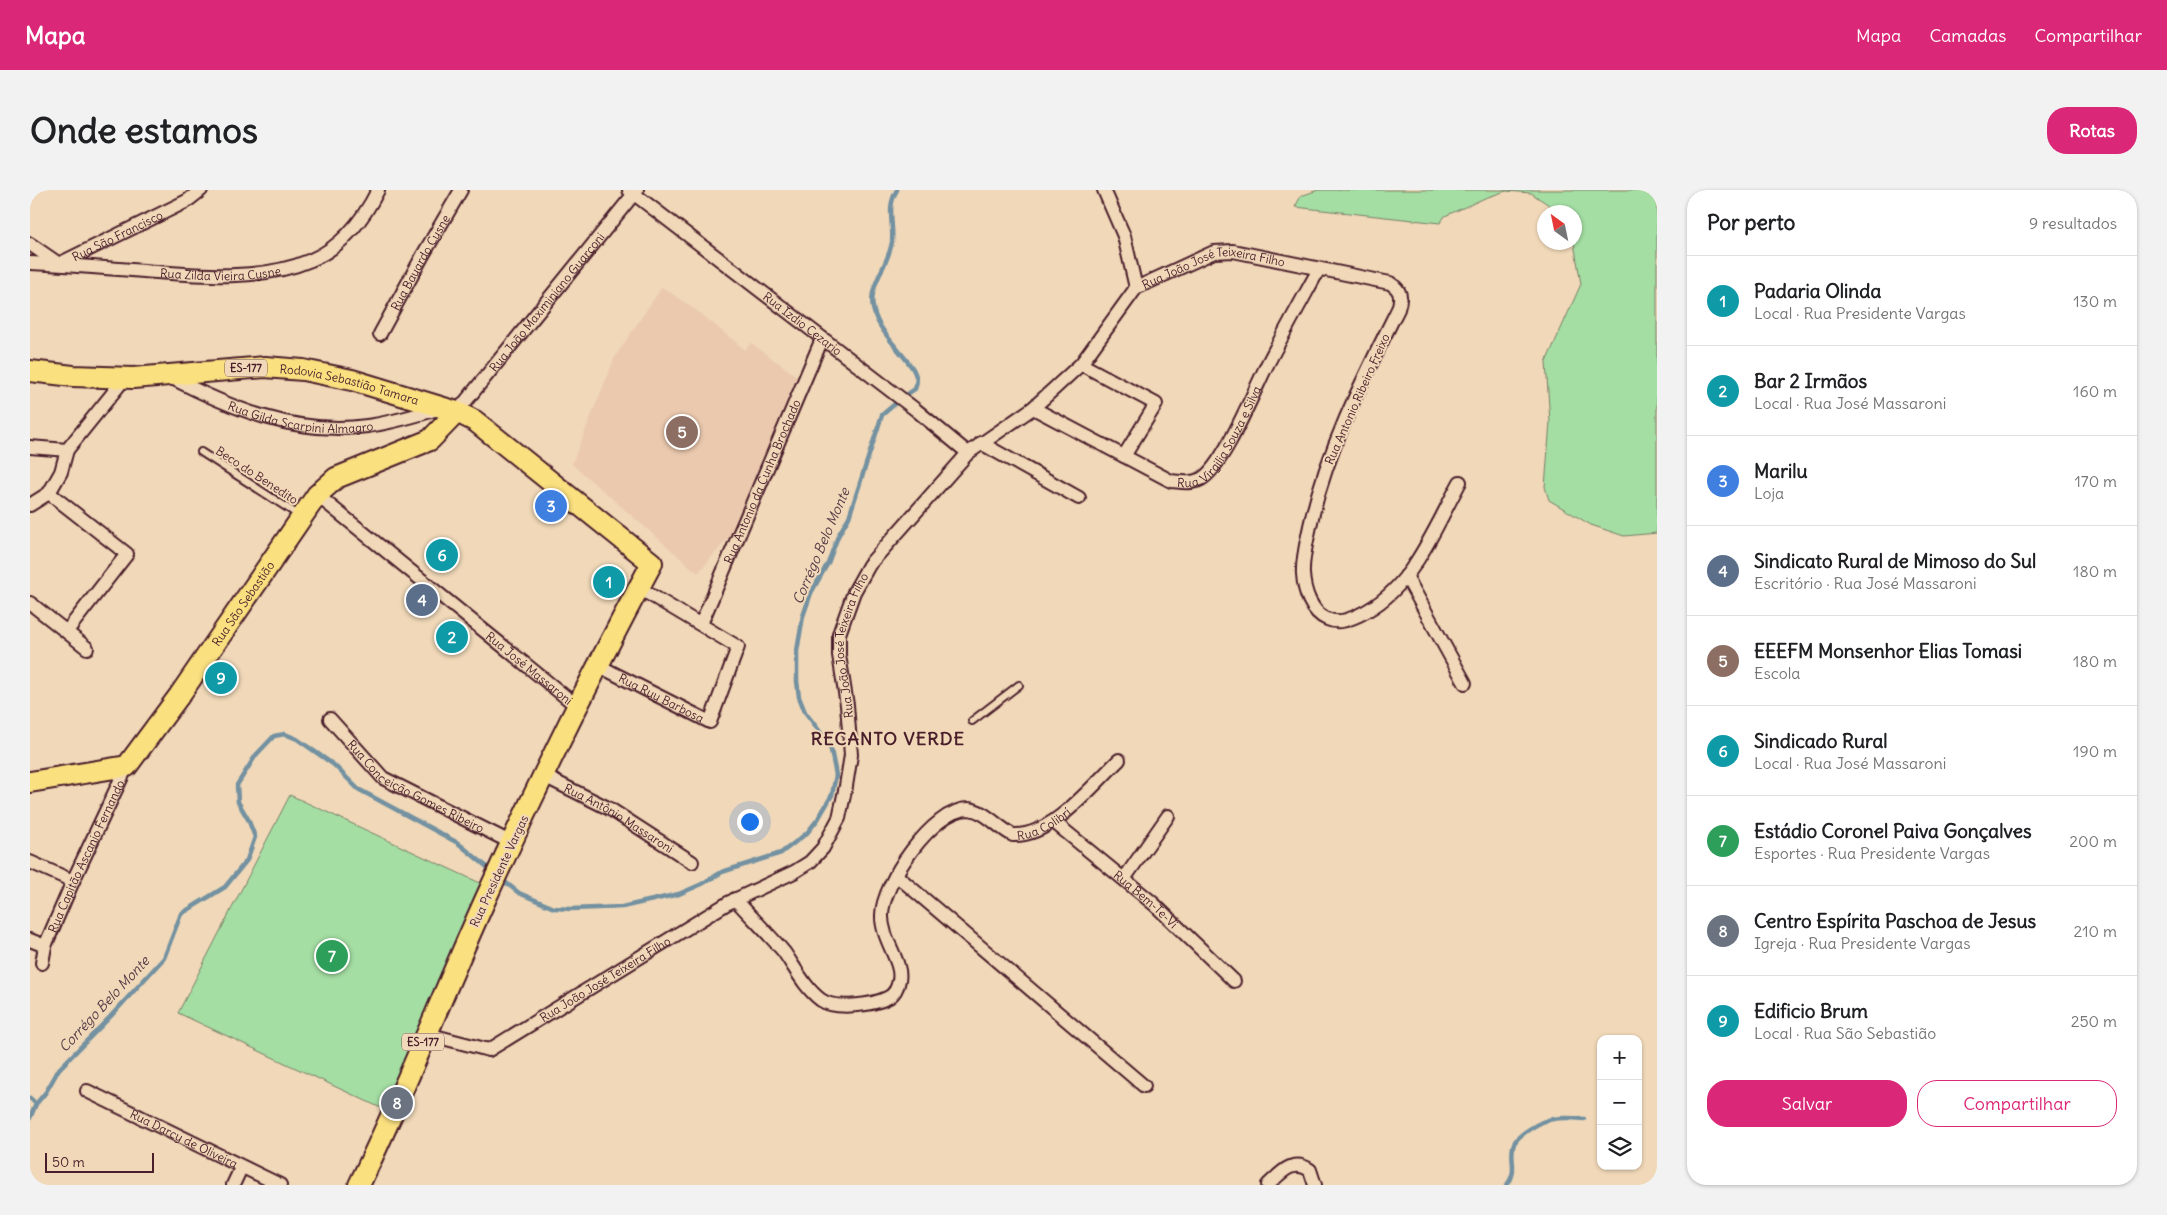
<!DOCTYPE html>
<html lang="pt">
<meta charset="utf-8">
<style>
:root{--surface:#fff;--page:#f2f2f2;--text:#202124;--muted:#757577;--line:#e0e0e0;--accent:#db2777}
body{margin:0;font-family:Delius,sans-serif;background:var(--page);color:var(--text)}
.controls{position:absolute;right:15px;bottom:15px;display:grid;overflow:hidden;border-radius:10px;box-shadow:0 1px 4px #0004}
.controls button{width:45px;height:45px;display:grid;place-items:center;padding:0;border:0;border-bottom:1px solid var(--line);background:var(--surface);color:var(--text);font:25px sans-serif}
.compass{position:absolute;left:1507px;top:15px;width:45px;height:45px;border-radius:50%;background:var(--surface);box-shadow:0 1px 4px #0004;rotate:327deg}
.scale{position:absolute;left:15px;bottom:12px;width:109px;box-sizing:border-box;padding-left:5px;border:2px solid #4a1f2b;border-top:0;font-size:14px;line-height:18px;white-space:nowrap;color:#4a1f2b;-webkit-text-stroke:4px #f0d8b8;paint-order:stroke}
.you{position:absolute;left:719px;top:631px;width:18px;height:18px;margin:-12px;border:4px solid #fff;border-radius:50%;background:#1a73e8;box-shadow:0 0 0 8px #1a73e833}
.badge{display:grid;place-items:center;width:32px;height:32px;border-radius:50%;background:var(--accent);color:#fff;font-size:16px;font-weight:700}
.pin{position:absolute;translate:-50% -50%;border:2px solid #fff;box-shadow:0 1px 5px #0006}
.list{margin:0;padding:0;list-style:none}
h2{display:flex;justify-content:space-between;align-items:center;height:65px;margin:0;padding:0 20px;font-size:21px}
h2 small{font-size:16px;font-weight:400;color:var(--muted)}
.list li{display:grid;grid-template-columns:32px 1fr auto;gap:15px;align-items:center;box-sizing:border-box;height:90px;padding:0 20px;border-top:1px solid var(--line)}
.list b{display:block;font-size:19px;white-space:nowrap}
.list p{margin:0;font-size:16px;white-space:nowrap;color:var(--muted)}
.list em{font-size:16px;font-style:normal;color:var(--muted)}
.actions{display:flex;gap:10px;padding:15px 20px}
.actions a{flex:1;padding:11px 0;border:1px solid var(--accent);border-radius:20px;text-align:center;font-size:18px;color:var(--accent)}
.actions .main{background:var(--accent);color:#fff}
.icon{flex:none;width:28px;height:28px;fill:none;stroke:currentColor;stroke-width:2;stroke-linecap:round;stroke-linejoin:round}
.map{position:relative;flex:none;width:1627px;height:995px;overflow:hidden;border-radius:20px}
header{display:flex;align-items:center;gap:30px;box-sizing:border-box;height:70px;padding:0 25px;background:var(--accent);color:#fff}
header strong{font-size:24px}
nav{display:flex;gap:28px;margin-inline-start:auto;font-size:18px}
.intro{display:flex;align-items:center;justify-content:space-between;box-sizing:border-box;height:120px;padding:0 30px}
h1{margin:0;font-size:35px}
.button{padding:12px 22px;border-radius:20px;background:var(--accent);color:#fff;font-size:18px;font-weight:700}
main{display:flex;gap:30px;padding:0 30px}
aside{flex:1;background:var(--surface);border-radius:20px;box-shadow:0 1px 4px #0004}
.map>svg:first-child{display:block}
.built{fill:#ebc9ae}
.green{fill:#a4dea3;stroke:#777e67}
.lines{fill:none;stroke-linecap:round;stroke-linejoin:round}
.stream{stroke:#7391a1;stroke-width:4.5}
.lane-casing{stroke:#4a1f2b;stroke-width:10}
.street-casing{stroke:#4a1f2b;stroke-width:16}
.primary-casing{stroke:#4a1f2b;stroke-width:24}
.lane{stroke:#f0d8b8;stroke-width:6}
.street{stroke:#f0d8b8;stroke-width:12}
.primary{stroke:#fbe080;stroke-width:20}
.labels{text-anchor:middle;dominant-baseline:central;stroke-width:4;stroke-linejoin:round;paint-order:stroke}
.shield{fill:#f0d8b8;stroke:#7c5655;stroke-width:1}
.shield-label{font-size:11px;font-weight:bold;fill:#4a1f2b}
.street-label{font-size:12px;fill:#4a1f2b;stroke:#f0d8b8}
.water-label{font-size:14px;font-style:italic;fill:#543c48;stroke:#f0d8b8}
.district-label{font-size:18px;font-weight:bold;letter-spacing:1px;fill:#4a1f2b;stroke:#f0d8b8}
</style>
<header>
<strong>Mapa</strong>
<nav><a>Mapa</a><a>Camadas</a><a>Compartilhar</a></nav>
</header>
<div class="intro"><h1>Onde estamos</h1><a class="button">Rotas</a></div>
<main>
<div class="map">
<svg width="1627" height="995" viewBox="0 0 1627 995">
<rect width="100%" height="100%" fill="#f0d8b8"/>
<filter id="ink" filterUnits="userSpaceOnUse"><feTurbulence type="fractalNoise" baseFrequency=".02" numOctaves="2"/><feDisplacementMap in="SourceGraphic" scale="10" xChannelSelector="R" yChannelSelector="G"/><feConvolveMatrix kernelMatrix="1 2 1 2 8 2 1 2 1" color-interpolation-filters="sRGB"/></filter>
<g filter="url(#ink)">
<path class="built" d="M632,97L670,123L715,160L721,153L772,190L715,328L668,383L542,274L585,167Z"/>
<path class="green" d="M1288,0H1627V343L1594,346L1561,335L1519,310L1515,297L1520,232L1516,172L1551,94L1544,53V22H1527L1525,19L1501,3L1476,1L1455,8L1415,26L1410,33L1265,17L1271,6Z
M260,605L461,698L351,918L148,823Z"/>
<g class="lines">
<path class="stream" d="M470,688L489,703L524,718L541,719L592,717L649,704L672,694L692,682L751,663L777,643L788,629L802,605L806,585L801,560L794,547L775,522L769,507L767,491V461L773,426L781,403L798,373L808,346L819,327L852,225L873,207L885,199C888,191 887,187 883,179C868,156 834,130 844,99C849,82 859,70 862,52C864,34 856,17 867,0
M0,908L6,914
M0,928L6,914L16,902L29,879L80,827L134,768L151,724L195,697L217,670L225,647L218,629L208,612L207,595L226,565L244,546L255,544L267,549L304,575L328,599L428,653L462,681
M1477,995C1488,980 1480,972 1483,957C1484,946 1512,930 1523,929C1533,927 1544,928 1554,929"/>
<g class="lane-casing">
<path id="lane" d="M171,262L270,326
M942,531L989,495"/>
</g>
<g class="street-casing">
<g id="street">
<path id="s1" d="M599,0L886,220L938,263"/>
<path d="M1074,0L1094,46L1106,98"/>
<path id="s2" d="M0,54L29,74L157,11L171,0"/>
<path id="s3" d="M0,73C38,75 76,78 114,81C168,85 230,92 281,70C312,57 333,30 348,0"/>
<path id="s4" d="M350,144L393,65L431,0"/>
<path d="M1051,174L1126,214L1094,266"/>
<path id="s5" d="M138,186C200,218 266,246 337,236C362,233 387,225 411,218"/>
<path id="s6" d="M1003,218L1141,291C1151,292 1161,294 1171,289C1192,279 1224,201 1236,177C1253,144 1271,112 1289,79"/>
<path id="s7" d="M427,222L607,0"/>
<path d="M951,253L1049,308"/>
<path d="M0,257L37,260"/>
<path d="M19,303L97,364L37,441"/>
<path id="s8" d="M287,305L548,517"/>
<path d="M0,315L19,303L31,282L37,260L95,188"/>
<path d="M1376,386L1435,493"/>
<path d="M0,413L57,458"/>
<path id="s9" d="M671,434L792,149"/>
<path id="s10" d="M569,476L680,532L708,457L609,398"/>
<path id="s11" d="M300,529L353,588L482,653"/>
<path id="s12" d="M514,586L580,619L662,672"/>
<path id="s13" d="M1024,632L1124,714L1204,791"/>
<path d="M0,672L43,691"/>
<path d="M866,685L1114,896"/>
<path d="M1094,689L1138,626"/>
<path id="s14" d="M705,709C721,727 739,744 754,762C765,778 775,798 791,810C805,820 843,815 857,808C864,805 868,797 869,790C873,772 851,749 852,725C852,694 903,619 938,619C955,620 968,638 983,645C1022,647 1063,595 1089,570"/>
<path d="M0,750L15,756"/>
<path id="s15" d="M12,773L15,756L43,691L97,576"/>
<path id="s16" d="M397,844L459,860L698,713L764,682L780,672L793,658L809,628L816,596L821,565L817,515L809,465V444L824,402L839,375L938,263L1003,218L1051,174L1106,98L1184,62L1203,61L1360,93C1371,100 1372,107 1368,119C1333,189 1297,259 1280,336C1277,351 1272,369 1273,384C1274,401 1281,422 1297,429C1308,434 1318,430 1329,425C1382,400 1403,341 1430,292"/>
<path id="s17" d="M57,901L250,995"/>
<path d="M203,995L211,978"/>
<path d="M1238,995C1251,983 1262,968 1280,980L1285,995"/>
</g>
</g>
<g class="primary-casing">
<g id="primary">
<path id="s18" d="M0,181L43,186L103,188L235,177L273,180L322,190L427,222L445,231L622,373C563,482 507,595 456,708C413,803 375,901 329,995"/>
<path id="s19" d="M0,592L97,576L149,506L287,305L306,288L400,250L427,222"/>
</g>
</g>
<use href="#lane" class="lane"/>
<use href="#street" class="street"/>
<use href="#primary" class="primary"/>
</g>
</g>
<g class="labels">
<g class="shield">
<rect x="195" y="169.5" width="42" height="17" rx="4"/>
<rect x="372" y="843.5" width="42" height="17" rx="4"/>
</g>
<g class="shield-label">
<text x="216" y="178">ES-177</text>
<text x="393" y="852">ES-177</text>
</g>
<g class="street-label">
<text stroke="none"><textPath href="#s2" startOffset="100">Rua São Francisco</textPath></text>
<text stroke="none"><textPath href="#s4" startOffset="82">Rua Bayardo Cysne</textPath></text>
<text stroke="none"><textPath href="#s3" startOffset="191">Rua Zilda Vieira Cysne</textPath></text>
<text stroke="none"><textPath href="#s16" startOffset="1221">Rua João José Teixeira Filho</textPath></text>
<text stroke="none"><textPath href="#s7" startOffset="142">Rua João Maximiniano Guarçoni</textPath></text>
<text stroke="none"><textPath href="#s1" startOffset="219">Rua Izdio Cezario</textPath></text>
<text stroke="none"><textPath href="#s18" startOffset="322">Rodovia Sebastião Tamara</textPath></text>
<text transform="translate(1327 209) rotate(-66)">Rua Antonio Ribeiro Freixo</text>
<text stroke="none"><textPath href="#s5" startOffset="141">Rua Gilda Scarpini Almagro</textPath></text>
<text stroke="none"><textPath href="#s6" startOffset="229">Rua Virgilia Souza e Silva</textPath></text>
<text transform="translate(227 285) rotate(33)">Beco do Benedito</text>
<text stroke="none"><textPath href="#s9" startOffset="155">Rua Antonio da Cunha Brochado</textPath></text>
<text stroke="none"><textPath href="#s19" startOffset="298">Rua São Sebastião</textPath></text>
<text stroke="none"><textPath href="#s16" startOffset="666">Rua João José Teixeira Filho</textPath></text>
<text stroke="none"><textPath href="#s8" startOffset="274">Rua José Massaroni</textPath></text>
<text stroke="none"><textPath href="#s10" startOffset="70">Rua Ruy Barbosa</textPath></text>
<text stroke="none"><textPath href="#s11" startOffset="111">Rua Conceição Gomes Ribeiro</textPath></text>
<text stroke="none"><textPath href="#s12" startOffset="86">Rua Antônio Massaroni</textPath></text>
<text stroke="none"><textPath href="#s14" startOffset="521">Rua Colibrí</textPath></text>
<text stroke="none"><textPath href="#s15" startOffset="116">Rua Capitão Ascanio Fernando</textPath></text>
<text transform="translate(469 681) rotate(-65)">Rua Presidente Vargas</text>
<text stroke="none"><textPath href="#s13" startOffset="120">Rua Bem-Te-Vi</textPath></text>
<text stroke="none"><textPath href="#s16" startOffset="200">Rua João José Teixeira Filho</textPath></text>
<text stroke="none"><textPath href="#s17" startOffset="108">Rua Darcy de Oliveira</textPath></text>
</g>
<g class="water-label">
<text transform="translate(791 356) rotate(-67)">Corrégo Belo Monte</text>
<text transform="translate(74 814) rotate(-47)">Corrégo Belo Monte</text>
</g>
<g class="district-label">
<text x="858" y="548">RECANTO VERDE</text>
</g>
</g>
</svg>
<div class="controls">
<button>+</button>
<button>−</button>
<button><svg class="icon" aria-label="layers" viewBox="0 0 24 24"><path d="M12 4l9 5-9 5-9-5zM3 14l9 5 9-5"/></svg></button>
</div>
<svg class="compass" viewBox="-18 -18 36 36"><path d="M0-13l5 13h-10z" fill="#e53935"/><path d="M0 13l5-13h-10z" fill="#757577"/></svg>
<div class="scale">50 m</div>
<div class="you"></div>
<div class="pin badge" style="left:579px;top:392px;background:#0f9aa8">1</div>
<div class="pin badge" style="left:422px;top:447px;background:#0f9aa8">2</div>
<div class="pin badge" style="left:521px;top:316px;background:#3f7fe0">3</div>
<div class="pin badge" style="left:392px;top:410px;background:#5c6f8a">4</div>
<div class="pin badge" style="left:652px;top:242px;background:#8d6e63">5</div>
<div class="pin badge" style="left:412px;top:365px;background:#0f9aa8">6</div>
<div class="pin badge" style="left:302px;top:766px;background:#2e9e5b">7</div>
<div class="pin badge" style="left:367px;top:913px;background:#6b7280">8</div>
<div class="pin badge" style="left:191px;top:488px;background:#0f9aa8">9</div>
</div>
<aside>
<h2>Por perto<small>9 resultados</small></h2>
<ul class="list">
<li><span class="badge" style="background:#0f9aa8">1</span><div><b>Padaria Olinda</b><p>Local · Rua Presidente Vargas</p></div><em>130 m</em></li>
<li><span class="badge" style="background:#0f9aa8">2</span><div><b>Bar 2 Irmãos</b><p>Local · Rua José Massaroni</p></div><em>160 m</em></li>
<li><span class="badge" style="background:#3f7fe0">3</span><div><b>Marilu</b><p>Loja</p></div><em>170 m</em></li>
<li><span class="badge" style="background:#5c6f8a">4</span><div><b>Sindicato Rural de Mimoso do Sul</b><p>Escritório · Rua José Massaroni</p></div><em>180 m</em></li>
<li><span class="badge" style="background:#8d6e63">5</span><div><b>EEEFM Monsenhor Elias Tomasi</b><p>Escola</p></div><em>180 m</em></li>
<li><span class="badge" style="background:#0f9aa8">6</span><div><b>Sindicado Rural</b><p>Local · Rua José Massaroni</p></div><em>190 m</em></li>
<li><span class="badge" style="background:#2e9e5b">7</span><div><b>Estádio Coronel Paiva Gonçalves</b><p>Esportes · Rua Presidente Vargas</p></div><em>200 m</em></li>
<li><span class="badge" style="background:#6b7280">8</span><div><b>Centro Espírita Paschoa de Jesus</b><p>Igreja · Rua Presidente Vargas</p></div><em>210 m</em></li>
<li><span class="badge" style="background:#0f9aa8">9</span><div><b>Edificio Brum</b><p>Local · Rua São Sebastião</p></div><em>250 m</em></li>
</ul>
<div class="actions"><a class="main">Salvar</a><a>Compartilhar</a></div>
</aside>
</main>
